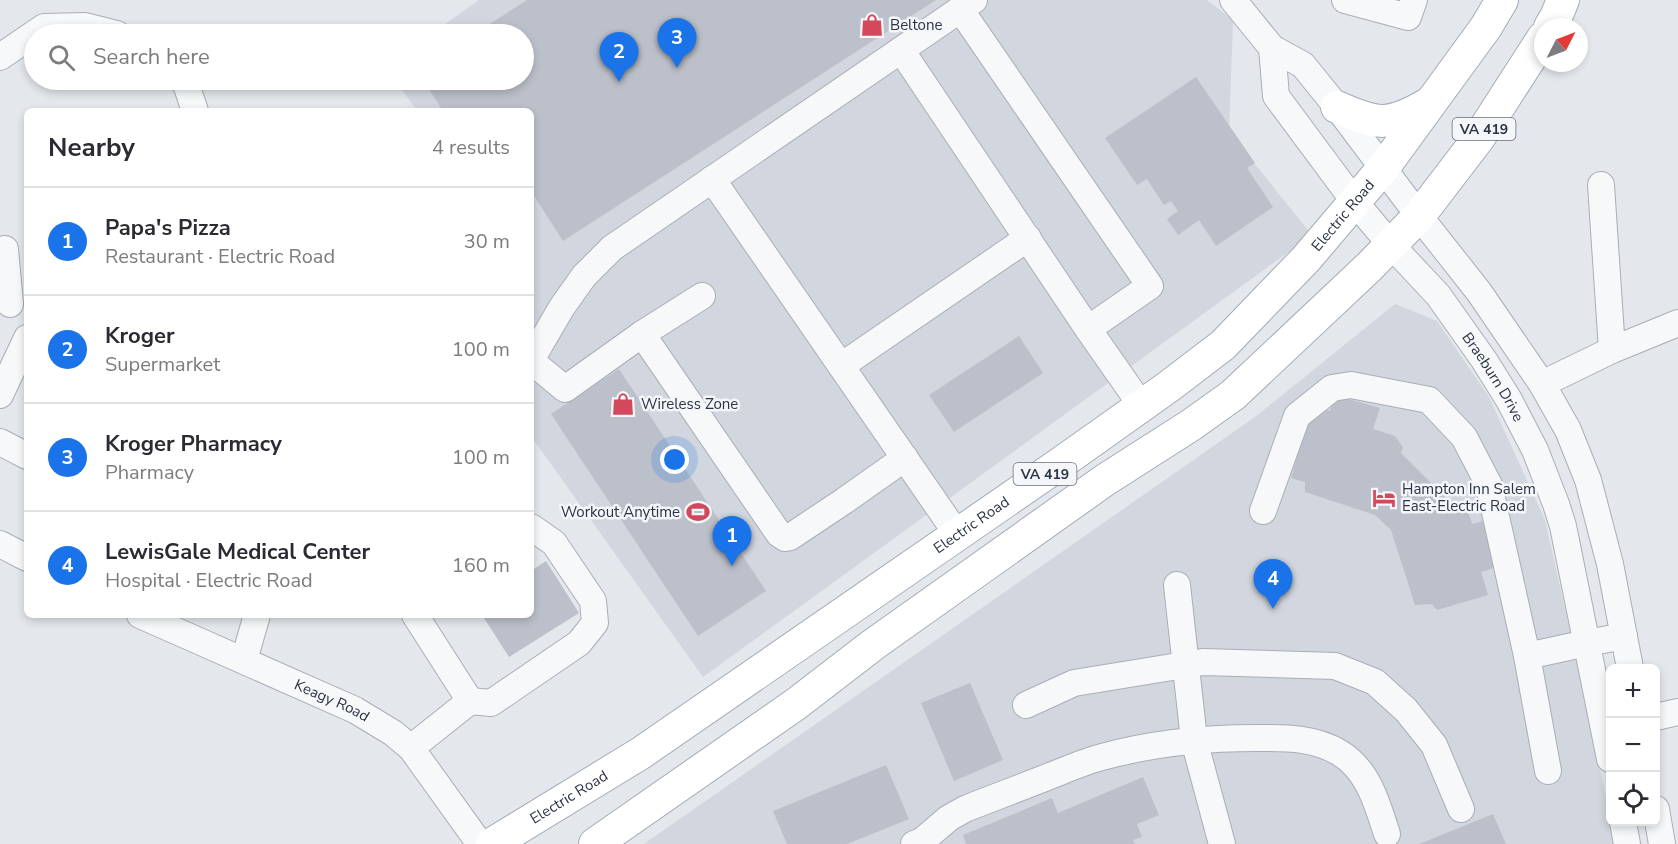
<!DOCTYPE html>
<meta charset="utf-8">
<style>
:root{--surface:#fff;--page:#f2f2f3;--text:#2b2b33;--muted:#7c7c81;--line:#e1e1e2;--accent:#1a73e8}
body{margin:0;font-family:"Nunito Sans",sans-serif;background:var(--page);color:var(--text)}
.controls{position:absolute;right:18px;bottom:18px;display:grid;overflow:hidden;border-radius:9px;box-shadow:0 3px 9px #0003}
.controls button{width:54px;height:54px;display:grid;place-items:center;padding:0;border:0;border-bottom:2px solid var(--line);background:var(--surface);color:var(--text);font:30px sans-serif}
.compass{position:absolute;left:1534px;top:18px;width:54px;height:54px;border-radius:50%;background:var(--surface);box-shadow:0 3px 9px #0003;rotate:48deg}
.you{position:absolute;left:675px;top:460px;width:21px;height:21px;margin:-15px;border:4px solid #fff;border-radius:50%;background:#1a73e8;box-shadow:0 0 0 9px #1a73e833}
.badge{display:grid;place-items:center;width:39px;height:39px;border-radius:50%;background:var(--accent);color:#fff;font-size:20px;font-weight:700}
.pin{position:absolute;translate:-50% -50px;filter:drop-shadow(0 2px 3px #0008)}
.pin::after{content:'';position:absolute;top:32px;width:21px;height:18px;background:inherit;clip-path:polygon(0 0,100% 0,50% 100%)}
.list{margin:0;padding:0;list-style:none}
h2{display:flex;justify-content:space-between;align-items:center;height:78px;margin:0;padding:0 24px;font-size:26px}
h2 small{font-size:20px;font-weight:400;color:var(--muted)}
.list li{display:grid;grid-template-columns:39px 1fr auto;gap:18px;align-items:center;box-sizing:border-box;height:108px;padding:0 24px;border-top:2px solid var(--line)}
.list b{display:block;font-size:22px;white-space:nowrap}
.list p{margin:0;font-size:20px;white-space:nowrap;color:var(--muted)}
.list em{font-size:20px;font-style:normal;color:var(--muted)}
.icon{flex:none;width:33px;height:33px;fill:none;stroke:currentColor;stroke-width:2;stroke-linecap:round;stroke-linejoin:round}
.map{position:relative;flex:none;width:1678px;height:844px;overflow:hidden}
.search{position:absolute;background:var(--surface);box-shadow:0 3px 9px #0003;left:24px;top:24px;width:510px;height:66px;display:flex;align-items:center;gap:15px;box-sizing:border-box;padding:0 21px;border-radius:33px;color:var(--muted);font-size:22px}
.panel{position:absolute;background:var(--surface);box-shadow:0 3px 9px #0003;left:24px;top:108px;width:510px;height:510px;border-radius:9px}
.map>svg:first-child{display:block}
.built{fill:#d2d6de}
.building{fill:#bbc0ca}
.lines{fill:none;stroke-linecap:round;stroke-linejoin:round}
.minor-casing{stroke:#a9aeb7;stroke-width:28}
.major-casing{stroke:#a3abb8;stroke-width:34}
.minor{stroke:#f7f8fa;stroke-width:26}
.major{stroke:#fff;stroke-width:32}
.labels{text-anchor:middle;dominant-baseline:central;stroke-width:5;stroke-linejoin:round;paint-order:stroke}
.shield{fill:#f4f6f9;stroke:#676e7b;stroke-width:1.5}
.shield-label{font-size:14px;font-weight:bold;fill:#2b3445}
.poi-label{font-size:15px;fill:#2b3445;stroke:#f4f6f9;text-anchor:start}
.street-label{font-size:15px;fill:#2b3445;stroke:#f4f6f9}
</style>
<div class="map">
<svg width="1678" height="844" viewBox="0 0 1678 844">
<rect width="100%" height="100%" fill="#e4e7ec"/>
<path class="built" d="M479,0H1207L1233,20L1229,132L1312,235L703,677L531,436V286L534,280L531,276V111H417L395,80H524V34H431Z
M1395,304L1437,321L1489,397L1545,520L1585,697L1616,844H644L1255,417Z"/>
<path class="building" d="M527,0H936L563,241L531,191V111H443L423,80H524V34H474Z
M1196,77L1255,163L1247,168L1273,207L1216,246L1199,220L1178,235L1167,219L1178,211L1171,201L1164,205L1147,179L1137,185L1105,138Z
M1019,336L1043,373L954,432L929,395Z
M619,369L766,591L698,636L551,414Z
M1334,395L1380,408L1373,429L1395,436L1403,447L1401,453L1453,505L1461,504L1468,511L1472,524L1483,521L1497,567L1481,572L1488,595L1437,610L1432,604L1415,605L1391,530L1375,515L1305,492V482L1291,478L1312,406L1330,411Z
M546,561L579,613L509,657L482,615H531V571Z
M970,683L1003,760L954,781L921,703Z
M886,765L909,819L847,844H787L773,811Z
M1143,777L1159,815L1137,824L1142,837L1133,840L1135,844H966L963,835L1052,798L1058,813Z
M1493,814L1506,844H1419Z"/>
<g class="lines">
<g class="minor-casing">
<g id="minor">
<path d="M1233,0L1272,48L1303,65L1337,107L1419,216L1479,292L1542,384L1568,430L1588,480L1610,564L1630,668"/>
<path d="M1345,0L1408,17L1414,0"/>
<path id="s1" d="M1272,48L1276,96L1354,201L1391,245L1438,295L1484,360L1509,400L1535,450L1556,504L1563,526L1610,759"/>
<path d="M901,50L1088,329L1150,286L960,9"/>
<path d="M0,57L44,27L85,26L117,34"/>
<path d="M182,80L186,84L195,111"/>
<path d="M712,179L957,534"/>
<path d="M1601,185L1612,350"/>
<path d="M5,249L10,304"/>
<path d="M1088,329L1141,405"/>
<path d="M642,334L779,534L785,538L790,537L844,501L905,458"/>
<path d="M531,360L562,307L584,276L612,248L974,0"/>
<path d="M531,361L565,389L642,334L702,296"/>
<path d="M841,366L1028,238"/>
<path d="M1542,384L1612,350L1678,323"/>
<path d="M0,395L27,338"/>
<path d="M0,442L27,456"/>
<path d="M1263,511L1297,416L1332,388L1351,385L1429,400L1464,437L1489,485L1527,656"/>
<path d="M0,544L27,558"/>
<path d="M1177,585L1194,740L1222,844"/>
<path id="s2" d="M140,615L355,710L393,733L411,748L480,844"/>
<path d="M415,615L470,701"/>
<path d="M244,660L257,615"/>
<path d="M1026,705L1074,683L1203,662L1335,666L1375,682L1406,710L1434,745L1461,809"/>
<path d="M1656,717L1678,712"/>
<path d="M411,748L470,701L491,703L579,643L595,623L593,601L554,543L531,527"/>
<path d="M1548,771L1527,656L1587,643L1624,636"/>
<path d="M1656,809L1662,844"/>
<path d="M1623,822L1627,844"/>
<path d="M914,844L922,841L949,818L965,809C995,797 1025,786 1055,774C1070,768 1086,761 1102,757C1153,743 1203,738 1256,738C1285,738 1314,737 1340,753C1369,771 1377,804 1387,834"/>
</g>
</g>
<g class="major-casing">
<g id="major">
<path d="M1550,27L1556,17L1563,0"/>
<path d="M1337,107C1377,125 1389,127 1428,104"/>
<path id="s3" d="M492,844L641,753L1061,463L1168,387L1223,345L1306,259L1384,167L1486,27L1502,0"/>
<path d="M595,844L796,704L874,644L1105,480L1191,425L1233,395L1369,267L1419,216L1478,139L1543,38"/>
</g>
</g>
<use href="#minor" class="minor"/>
<use href="#major" class="major"/>
</g>
<defs>
<g id="shop-bare" transform="scale(1.8)"><path d="M-5-2.5h2.3a2.7 3.5 0 0 1 5.4 0H5L5.5 6h-11ZM-1.5-2.5h3a1.5 2.3 0 0 0-3 0Z" fill="#d1495b" stroke="#f4f6f9" stroke-width="2.5" paint-order="stroke"/></g>
<g id="hotel-bare" transform="scale(1.8)"><path d="M-6-4.5h1.5V1H6V5H4.5V3h-9V5H-6ZM-4 0a1.8 1.8 0 1 1 3.6 0ZM.5 0V-2.5h3Q6-2.5 6 0Z" fill="#d1495b" stroke="#f4f6f9" stroke-width="2.5" paint-order="stroke"/></g>
<g id="stadium-bare" transform="scale(1.8)"><path d="M0-5a6.5 5 0 1 0 0 10a6.5 5 0 1 0 0-10ZM-3.5-1.8h7v3.6h-7Z" fill="#d1495b" stroke="#f4f6f9" stroke-width="2.5" paint-order="stroke"/></g>
</defs>
<g fill-rule="evenodd">
<use href="#shop-bare" x="872" y="25"/>
<use href="#shop-bare" x="623" y="404"/>
<use href="#hotel-bare" x="1384" y="498"/>
<use href="#stadium-bare" x="698" y="512"/>
</g>
<g class="labels">
<g class="shield">
<rect x="1452.5" y="118" width="63" height="22" rx="4.5"/>
<rect x="1013.5" y="463" width="63" height="22" rx="4.5"/>
</g>
<g class="shield-label">
<text x="1484" y="129">VA 419</text>
<text x="1045" y="474">VA 419</text>
</g>
<g class="poi-label">
<text x="890" y="25">Beltone</text>
<text x="641" y="404">Wireless Zone</text>
<text x="1402" y="489">Hampton Inn Salem<tspan x="1402" dy="17">East-Electric Road</tspan></text>
<text x="680" y="512" text-anchor="end">Workout Anytime</text>
</g>
<g class="street-label">
<text stroke="none"><textPath href="#s3" startOffset="1062">Electric Road</textPath></text>
<text stroke="none"><textPath href="#s1" startOffset="404">Braeburn Drive</textPath></text>
<text stroke="none"><textPath href="#s3" startOffset="576">Electric Road</textPath></text>
<text stroke="none"><textPath href="#s2" startOffset="210">Keagy Road</textPath></text>
<text stroke="none"><textPath href="#s3" startOffset="90">Electric Road</textPath></text>
</g>
</g>
</svg>
<div class="controls">
<button>+</button>
<button>−</button>
<button><svg class="icon" aria-label="locate" viewBox="0 0 24 24"><circle cx="12" cy="12" r="6"/><path d="M12 2v4M12 18v4M2 12h4M18 12h4"/></svg></button>
</div>
<svg class="compass" viewBox="-18 -18 36 36"><path d="M0-13l5 13h-10z" fill="#e53935"/><path d="M0 13l5-13h-10z" fill="#7c7c81"/></svg>
<div class="you"></div>
<div class="pin badge" style="left:732px;top:566px">1</div>
<div class="pin badge" style="left:619px;top:82px">2</div>
<div class="pin badge" style="left:677px;top:68px">3</div>
<div class="pin badge" style="left:1273px;top:609px">4</div>
<div class="search"><svg class="icon" aria-label="search" viewBox="0 0 24 24"><circle cx="10" cy="10" r="6"/><path d="M15 15l6 6"/></svg>Search here</div>
<section class="panel">
<h2>Nearby<small>4 results</small></h2>
<ul class="list">
<li><span class="badge">1</span><div><b>Papa's Pizza</b><p>Restaurant · Electric Road</p></div><em>30 m</em></li>
<li><span class="badge">2</span><div><b>Kroger</b><p>Supermarket</p></div><em>100 m</em></li>
<li><span class="badge">3</span><div><b>Kroger Pharmacy</b><p>Pharmacy</p></div><em>100 m</em></li>
<li><span class="badge">4</span><div><b>LewisGale Medical Center</b><p>Hospital · Electric Road</p></div><em>160 m</em></li>
</ul>
</section>
</div>
